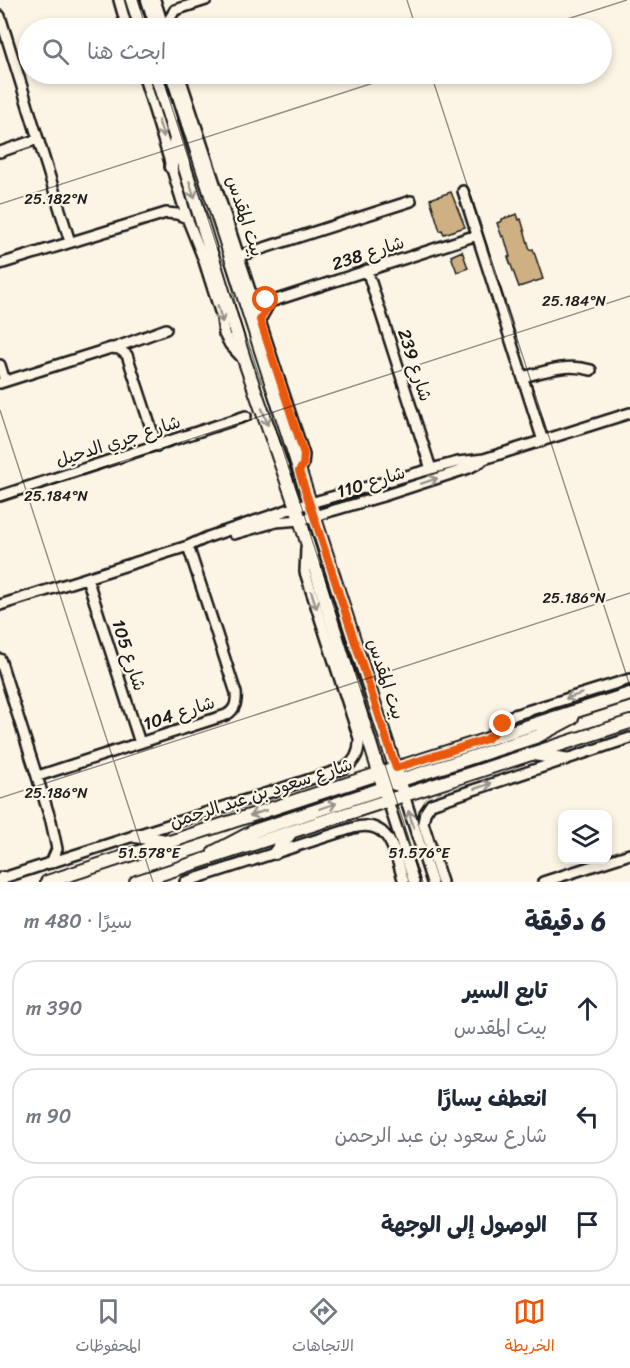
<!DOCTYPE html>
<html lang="ar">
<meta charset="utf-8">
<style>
:root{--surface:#fff;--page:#f6f6f7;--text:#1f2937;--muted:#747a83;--line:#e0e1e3;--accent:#ea580c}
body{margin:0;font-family:Sriracha,"Playpen Sans Arabic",sans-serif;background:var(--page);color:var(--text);direction:rtl}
.controls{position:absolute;right:18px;bottom:18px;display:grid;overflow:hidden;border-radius:12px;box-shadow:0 3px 9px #0003}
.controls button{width:54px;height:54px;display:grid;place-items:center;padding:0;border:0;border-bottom:2px solid var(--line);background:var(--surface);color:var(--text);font:30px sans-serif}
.stop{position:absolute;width:18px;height:18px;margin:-14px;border:4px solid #ea580c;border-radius:50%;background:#fff}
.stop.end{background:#ea580c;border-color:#fff;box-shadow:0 2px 6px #0008}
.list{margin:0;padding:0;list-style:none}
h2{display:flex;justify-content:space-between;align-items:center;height:78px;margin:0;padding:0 24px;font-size:26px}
h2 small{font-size:20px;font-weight:400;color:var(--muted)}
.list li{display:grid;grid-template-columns:39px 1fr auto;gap:18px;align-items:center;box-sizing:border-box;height:96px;margin:0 12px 12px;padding:0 12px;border:2px solid var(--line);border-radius:24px}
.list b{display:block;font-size:22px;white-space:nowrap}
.list p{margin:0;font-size:20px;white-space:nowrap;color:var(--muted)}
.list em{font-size:20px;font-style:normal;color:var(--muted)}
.icon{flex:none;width:33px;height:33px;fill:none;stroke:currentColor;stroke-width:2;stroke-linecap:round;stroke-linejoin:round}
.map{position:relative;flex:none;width:630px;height:882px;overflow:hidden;direction:ltr}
.search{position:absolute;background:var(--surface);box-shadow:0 3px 9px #0003;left:18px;right:18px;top:18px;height:66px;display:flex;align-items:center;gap:15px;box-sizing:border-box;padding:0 21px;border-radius:33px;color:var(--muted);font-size:22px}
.sheet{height:402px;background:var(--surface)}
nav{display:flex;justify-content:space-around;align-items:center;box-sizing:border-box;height:84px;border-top:2px solid var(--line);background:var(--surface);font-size:16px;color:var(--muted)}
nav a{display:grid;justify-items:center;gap:3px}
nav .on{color:var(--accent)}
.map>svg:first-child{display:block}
.building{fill:#ceb082;stroke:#1c1c1c;stroke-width:1.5}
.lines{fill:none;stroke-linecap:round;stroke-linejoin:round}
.street-casing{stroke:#1c1c1c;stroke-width:14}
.secondary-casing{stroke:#1c1c1c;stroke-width:16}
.street{stroke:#fcf5e5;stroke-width:9}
.secondary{stroke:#fcf5e5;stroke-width:12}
.oneway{stroke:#97938b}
.route{stroke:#ea580c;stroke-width:8}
.ticks{fill:none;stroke:#1c1c1c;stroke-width:1.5;stroke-opacity:0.45}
.labels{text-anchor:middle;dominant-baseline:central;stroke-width:4.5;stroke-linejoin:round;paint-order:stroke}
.street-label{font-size:18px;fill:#1c1c1c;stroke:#fcf5e5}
.ticks-label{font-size:15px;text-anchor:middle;fill:#1c1c1c;stroke:#fcf5e5;stroke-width:4.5;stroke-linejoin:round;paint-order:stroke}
</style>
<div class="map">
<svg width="630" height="882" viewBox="0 0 630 882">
<rect width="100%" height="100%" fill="#fcf5e5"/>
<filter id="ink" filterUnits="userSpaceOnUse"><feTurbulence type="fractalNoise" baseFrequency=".0167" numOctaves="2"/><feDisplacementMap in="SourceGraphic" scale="12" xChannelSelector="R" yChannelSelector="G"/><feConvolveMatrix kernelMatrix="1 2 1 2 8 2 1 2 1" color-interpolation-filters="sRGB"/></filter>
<g filter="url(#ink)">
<path class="building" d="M451,192L465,227L444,234L442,230L440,231L430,199Z
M517,214L519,220L521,219L530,250L533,249L543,279L519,287L508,257H510L504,236L502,237L497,223L502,221V219Z
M462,251L468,268L457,272L451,256Z"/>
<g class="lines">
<g class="street-casing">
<path id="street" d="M119,0L127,28
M155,0L164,28
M0,16L70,242
M164,28L175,10L206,0
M143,74L187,218L203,258L222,318L224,334L230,345L244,360
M179,74L304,455L303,465L299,471
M0,152L38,139
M463,191L543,441
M239,256L411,201
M0,264L166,213L177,214L187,218
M367,270L431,469
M260,320L270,302L477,235
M114,348L166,329
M0,365L5,381
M523,377C546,371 567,363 591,370
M0,383L111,348L119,349L127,355L157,446
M0,496L246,416
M234,534L276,522L300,520L383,496L469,468L482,461
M87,578L140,743
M0,605L188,546L208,537L296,507L431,469L458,462L484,459L630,413
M0,659L51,821L57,849L51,863
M490,736L511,716L630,679
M38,776L226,715C235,710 237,703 236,693L188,546
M404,795L432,882
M388,801L414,882
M0,879L345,768C356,761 360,751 359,738L305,572L306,548
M185,882L353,828C391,817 395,855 404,882
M442,882L423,823L425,813L431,804L630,738
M543,882L630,854"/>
</g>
<g class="secondary-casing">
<path id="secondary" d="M132,0L141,28
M148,0L157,28
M156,74L245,362L296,507L388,801
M172,74L404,795
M171,167L175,142
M534,754L564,759
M395,784L404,779L538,736L572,718
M135,836L166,841
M214,852L254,831L378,790L390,782
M275,853L291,832
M0,882L3,878
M47,882L396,768L630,694
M136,882L630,722"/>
</g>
<use href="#street" class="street"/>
<use href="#secondary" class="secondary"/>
</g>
<defs><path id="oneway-shaft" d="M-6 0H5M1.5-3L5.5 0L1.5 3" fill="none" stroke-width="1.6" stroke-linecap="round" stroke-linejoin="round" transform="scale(1.5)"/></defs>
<g class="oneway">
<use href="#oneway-shaft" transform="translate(161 129) rotate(73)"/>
<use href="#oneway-shaft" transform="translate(192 190) rotate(73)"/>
<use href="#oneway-shaft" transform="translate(220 314) rotate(75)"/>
<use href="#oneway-shaft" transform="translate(265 417) rotate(71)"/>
<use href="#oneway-shaft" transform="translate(429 481) rotate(-18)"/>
<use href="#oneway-shaft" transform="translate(314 600) rotate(72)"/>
<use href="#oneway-shaft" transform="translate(574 696) rotate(162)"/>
<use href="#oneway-shaft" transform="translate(483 786) rotate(-18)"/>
<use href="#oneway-shaft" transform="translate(328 806) rotate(-18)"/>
<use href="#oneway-shaft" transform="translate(258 813) rotate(162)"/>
<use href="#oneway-shaft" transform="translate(411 819) rotate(-108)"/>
</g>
</g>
<g class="lines" filter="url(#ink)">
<path class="route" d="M266,300L270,302L260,320L304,454L303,465L299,471L396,768L487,739L503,724"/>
</g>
<path class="ticks" d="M137,0L146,28M407,0L416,28M539,28L627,0M161,74L423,882M431,74L630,686M0,204L401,74M0,410L153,882M0,501L630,296M0,798L630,593"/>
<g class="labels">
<g class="street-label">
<text transform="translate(245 216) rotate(72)">بيت المقدس</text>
<text transform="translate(368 253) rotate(-18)">شارع 238</text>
<text transform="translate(415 365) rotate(72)">شارع 239</text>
<text transform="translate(118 441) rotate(-18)">شارع جري الدحيل</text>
<text transform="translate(371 482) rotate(-17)">شارع 110</text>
<text transform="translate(129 655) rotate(72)">شارع 105</text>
<text transform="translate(386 679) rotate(72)">بيت المقدس</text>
<text transform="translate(179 713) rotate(-18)">شارع 104</text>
<text transform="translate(261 793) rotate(-18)">شارع سعود بن عبد الرحمن</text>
</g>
</g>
<g class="ticks-label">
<text x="56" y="204">25.182°N</text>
<text x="574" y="306">25.184°N</text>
<text x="56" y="501">25.184°N</text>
<text x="574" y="603">25.186°N</text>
<text x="56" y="798">25.186°N</text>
<text x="149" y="858">51.578°E</text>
<text x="419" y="858">51.576°E</text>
</g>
</svg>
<div class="controls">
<button><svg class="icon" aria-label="layers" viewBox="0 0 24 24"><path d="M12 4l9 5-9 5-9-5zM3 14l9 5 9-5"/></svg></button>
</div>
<div class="stop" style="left:266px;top:300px"></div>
<div class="stop end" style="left:503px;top:724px"></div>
<div class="search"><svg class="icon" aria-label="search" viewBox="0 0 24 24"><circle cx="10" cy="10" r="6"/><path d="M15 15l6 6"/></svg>ابحث هنا</div>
</div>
<section class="sheet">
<h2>6 دقيقة<small>سيرًا · 480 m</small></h2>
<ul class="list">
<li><svg class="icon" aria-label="ahead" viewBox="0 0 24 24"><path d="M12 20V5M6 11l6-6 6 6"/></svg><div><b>تابع السير</b><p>بيت المقدس</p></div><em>390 m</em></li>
<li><svg class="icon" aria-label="left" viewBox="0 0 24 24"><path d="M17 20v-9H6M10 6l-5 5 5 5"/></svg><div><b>انعطف يسارًا</b><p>شارع سعود بن عبد الرحمن</p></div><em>90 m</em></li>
<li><svg class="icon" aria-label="arrive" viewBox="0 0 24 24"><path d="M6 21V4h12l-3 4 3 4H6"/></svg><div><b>الوصول إلى الوجهة</b></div></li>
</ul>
</section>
<nav>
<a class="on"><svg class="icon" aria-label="map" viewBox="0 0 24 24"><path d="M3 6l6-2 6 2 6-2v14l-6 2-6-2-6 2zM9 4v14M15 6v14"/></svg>الخريطة</a>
<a><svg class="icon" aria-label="directions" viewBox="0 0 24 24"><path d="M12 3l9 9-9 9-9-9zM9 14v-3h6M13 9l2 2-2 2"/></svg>الاتجاهات</a>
<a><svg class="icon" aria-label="saved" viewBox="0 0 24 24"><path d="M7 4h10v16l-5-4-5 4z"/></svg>المحفوظات</a>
</nav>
